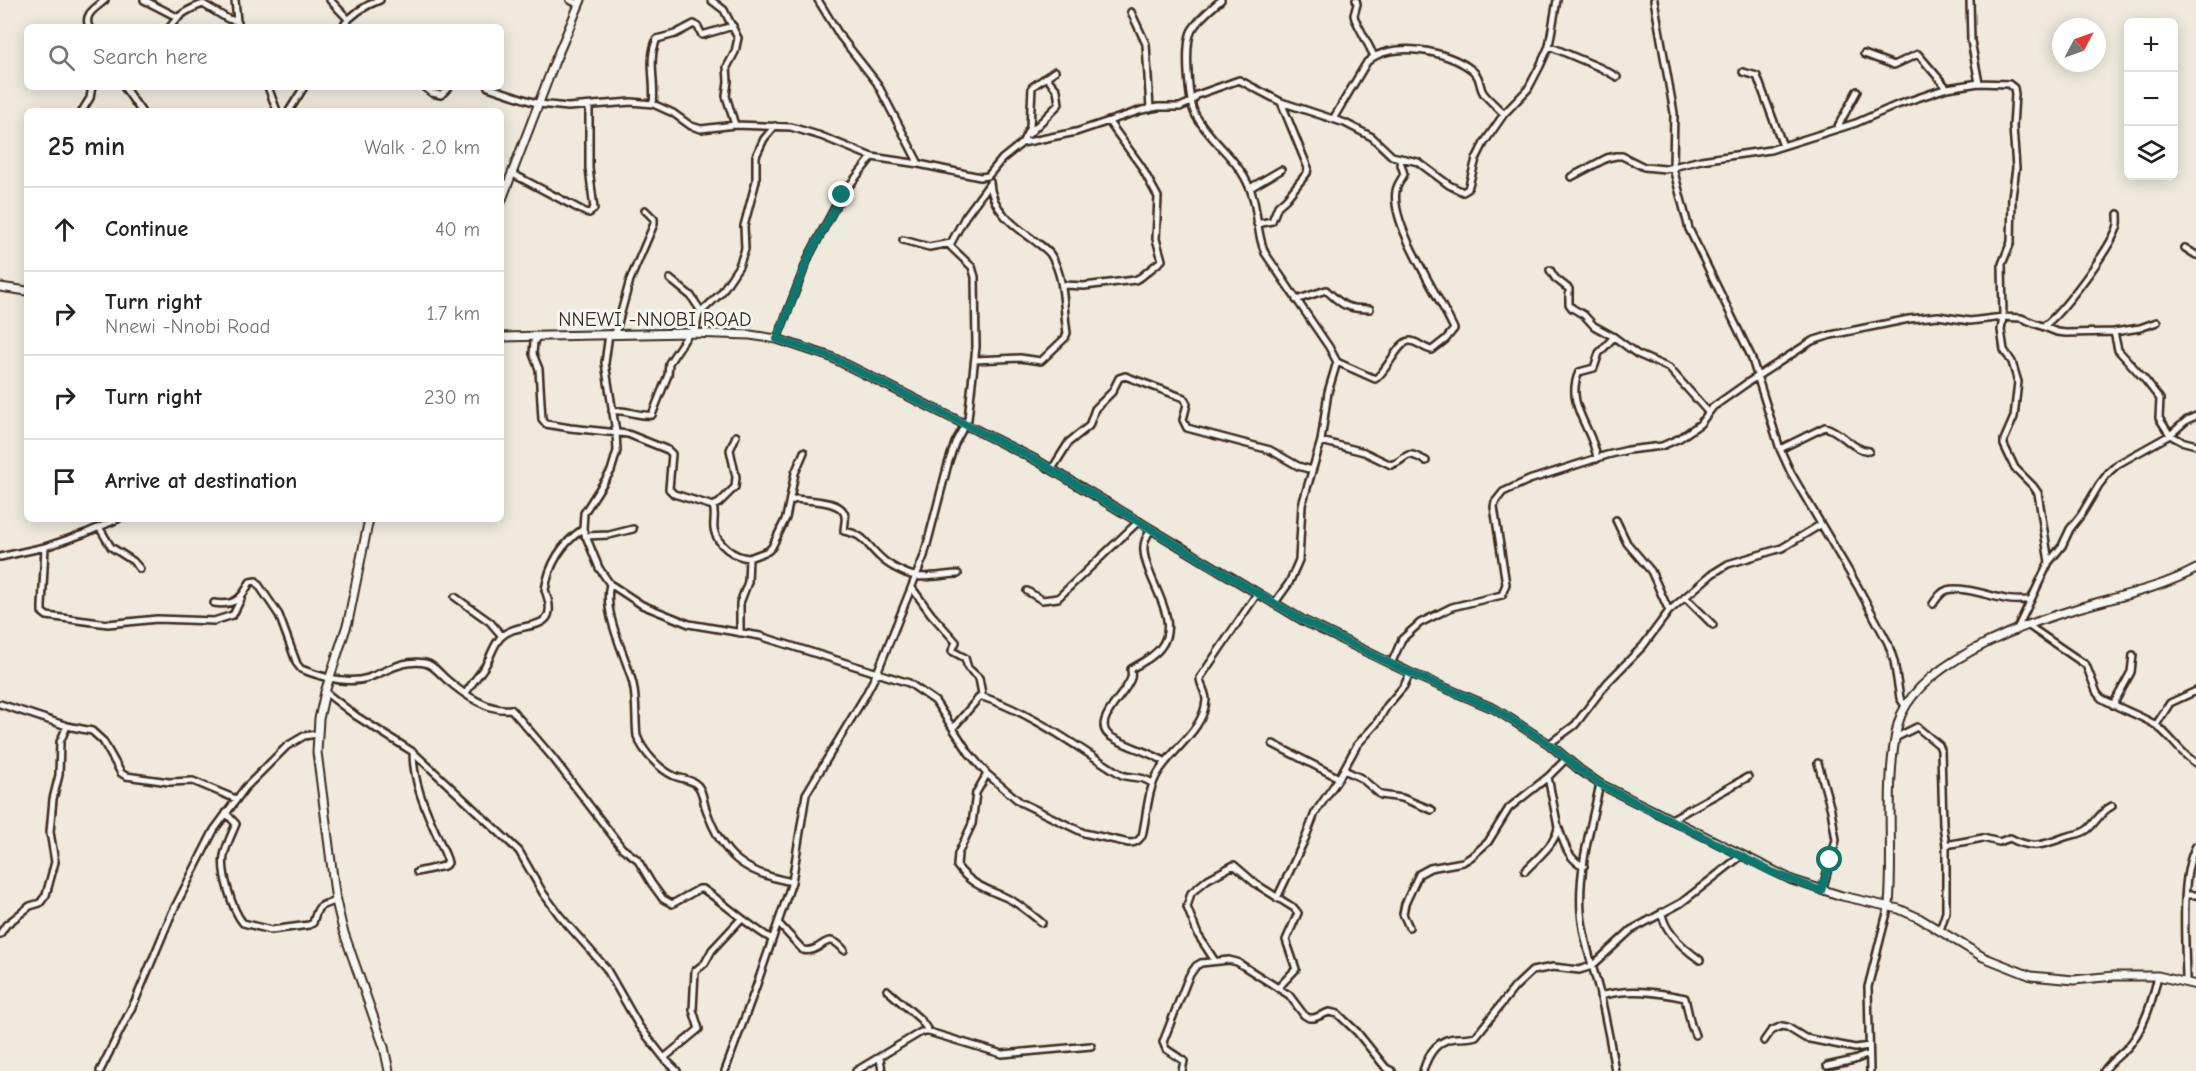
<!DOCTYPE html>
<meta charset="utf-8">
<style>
:root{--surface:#fff;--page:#f6f6f6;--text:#222;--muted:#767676;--line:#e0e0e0}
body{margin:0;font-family:"Comic Neue",sans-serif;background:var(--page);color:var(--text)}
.controls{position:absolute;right:18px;top:18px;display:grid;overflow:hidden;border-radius:9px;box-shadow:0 3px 15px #0003}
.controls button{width:54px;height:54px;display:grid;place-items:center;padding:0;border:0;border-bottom:2px solid var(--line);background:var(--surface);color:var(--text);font:30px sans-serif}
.compass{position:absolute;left:2052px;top:18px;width:54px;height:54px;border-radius:50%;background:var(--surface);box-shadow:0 3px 15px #0003;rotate:49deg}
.stop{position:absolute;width:18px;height:18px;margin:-14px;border:4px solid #0f766e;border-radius:50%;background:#fff}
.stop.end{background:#0f766e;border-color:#fff;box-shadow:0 2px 6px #0008}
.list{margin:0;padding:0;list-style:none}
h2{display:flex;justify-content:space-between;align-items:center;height:78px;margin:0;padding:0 24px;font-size:26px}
h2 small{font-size:20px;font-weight:400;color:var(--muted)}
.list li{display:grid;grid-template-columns:39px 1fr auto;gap:18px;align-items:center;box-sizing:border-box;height:84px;padding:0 24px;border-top:2px solid var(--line)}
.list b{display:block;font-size:22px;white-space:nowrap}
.list p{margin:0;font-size:20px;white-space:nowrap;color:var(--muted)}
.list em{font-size:20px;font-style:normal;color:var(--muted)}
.icon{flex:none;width:33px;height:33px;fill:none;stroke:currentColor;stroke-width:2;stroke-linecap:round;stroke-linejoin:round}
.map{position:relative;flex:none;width:2196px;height:1071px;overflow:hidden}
.search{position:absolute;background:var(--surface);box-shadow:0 3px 15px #0003;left:24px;top:24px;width:480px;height:66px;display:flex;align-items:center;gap:15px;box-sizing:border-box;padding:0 21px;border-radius:9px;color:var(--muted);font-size:22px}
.panel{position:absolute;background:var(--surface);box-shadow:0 3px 15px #0003;left:24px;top:108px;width:480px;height:414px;border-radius:9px}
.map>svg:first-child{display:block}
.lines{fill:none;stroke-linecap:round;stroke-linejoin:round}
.minor-casing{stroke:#3b2a1e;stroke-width:10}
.major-casing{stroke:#3b2a1e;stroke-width:11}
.minor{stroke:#f6f6f2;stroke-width:5}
.major{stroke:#f6f6f2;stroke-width:7}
.route{stroke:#0f766e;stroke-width:8}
.labels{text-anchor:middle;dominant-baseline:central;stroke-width:6;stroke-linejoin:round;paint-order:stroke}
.street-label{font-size:20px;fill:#3b2a1e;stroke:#f6f6f2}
</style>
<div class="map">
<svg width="2196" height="1071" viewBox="0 0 2196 1071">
<rect width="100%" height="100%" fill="#efeadd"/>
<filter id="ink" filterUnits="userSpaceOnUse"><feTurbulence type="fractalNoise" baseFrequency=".0167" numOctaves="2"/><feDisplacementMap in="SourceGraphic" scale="12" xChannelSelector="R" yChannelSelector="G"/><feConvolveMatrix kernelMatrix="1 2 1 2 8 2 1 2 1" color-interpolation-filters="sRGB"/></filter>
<g filter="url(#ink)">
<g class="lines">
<g class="minor-casing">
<path id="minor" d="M144,0L177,17
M235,0L237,21L240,27
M330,0L348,19
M570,0L579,5
M711,0L724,10L738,38L735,52L727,67L728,81L726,96L735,125
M818,0L840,36L877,83L919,164
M1221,0C1211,9 1199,18 1192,30C1184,44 1188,102 1196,116C1210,140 1235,157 1247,182C1259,204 1255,230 1265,253L1329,347L1337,362L1328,392L1321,441L1302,505L1299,560L1289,583L1274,604
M1356,0L1357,4L1354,15L1355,19L1374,56
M1654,0L1674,113L1673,168L1689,229L1751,356L1780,449L1791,473L1858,587L1888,643L1894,661L1900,698L1905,706
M1970,0L1971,41L1979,83
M1131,12L1146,44L1150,109
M89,27C83,14 96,8 105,0
M170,27C179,14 189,9 203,4L228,19L237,21
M342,27C352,14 366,5 380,0
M1549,46L1601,68L1617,77
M1864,54L1894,65L1918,54L1947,88
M1743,72L1757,76L1783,146
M124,87L141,111
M268,87L277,111
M424,87L432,93L441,95L449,87
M488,87L539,104L568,107L631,102L653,104L673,113L691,126L701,129L735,125L791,127L821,136L872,157L919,164L980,177L988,176L1002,159L1022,143L1076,132L1142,110L1158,107H1180L1191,102L1197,95L1239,80L1281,102L1345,123L1372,137L1392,156L1418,162L1449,185L1463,192L1468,189L1476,159L1484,143L1504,114L1528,89L1540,66L1549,46L1557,0
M653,104C656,82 647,60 657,39L675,34L694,24L698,27L702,35L733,26
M82,111L90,98L92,87
M289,111L304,87
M1333,119L1367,62C1390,40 1448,50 1472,70C1482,78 1478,86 1484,94C1490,101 1498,108 1504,114
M1837,128L1857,91
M1029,134L1059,104L1057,90L1046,77
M1022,143L1030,127L1032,87L1055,71
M513,174L585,212L589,213L594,209L589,168V107
M1571,177L1607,158L1616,156H1622L1644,167L1665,169L1701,160L1770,150L1856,123L1897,105L1947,88L1979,83L2009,84L2014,88L2015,94L2013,127L2016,168L2012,197L2011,242L2002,264L2003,317L2001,330L2004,350L2012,362L2018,382L2014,417L2004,440V445L2015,468L2033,486L2038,493L2049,562
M1250,188L1281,170
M1257,224L1272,221L1278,206L1286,199L1307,173L1308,168L1281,102
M903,240L929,247L951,243
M2185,248L2196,255
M1550,270L1555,278L1569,289V304L1572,308L1584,315L1594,326L1614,337L1637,354L1669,368L1708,412
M670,279L691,296L701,311
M1064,285L1084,286L1135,280L1141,277L1162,260L1156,239L1158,197L1141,166L1109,122
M1296,300L1326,290C1343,306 1346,309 1370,309
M2044,326C2062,313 2109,250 2117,228C2119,224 2118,219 2118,214
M2114,332L2118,350L2146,381L2160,399L2159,418L2170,435L2181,441L2196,445
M609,334L605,363L616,432L617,451L611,471L584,513L583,529L599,568L610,584L642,605L689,624L760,636L909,683L935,701L969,753L987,774L1020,802L1084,833L1129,843C1136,843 1138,841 1142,836C1147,816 1147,791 1158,773C1172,749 1204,730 1206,700C1206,692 1200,685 1200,678L1257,594
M615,334L630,280L654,224V219L645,210
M538,336L534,342L533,354L539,369L542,419L546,424L570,428L628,434L668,450L672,454L669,489L674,494L713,506L719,503L735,487L736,477L730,450L736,436
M777,339L809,256L834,209L842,195L872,157
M975,360L1020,358L1041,361L1065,338L1067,333C1063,306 1065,280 1052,257C1049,250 1041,246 1035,241C1014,226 991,209 990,182
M1337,362L1375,379C1387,372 1398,341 1410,341C1417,341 1424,349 1432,350L1446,339L1454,329C1439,295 1390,225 1396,191C1397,184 1402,179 1404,174L1399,158
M612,411C626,409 639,417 652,415L668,375L669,363L689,333L696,328L699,314L721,293L739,266L745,249L744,226L756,181V156L764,139L775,126
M1321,441L1364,452L1391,465C1412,458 1401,448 1426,461
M1780,449L1825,427C1842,431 1850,449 1869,451
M1597,459C1594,429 1564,405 1579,372L1594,368L1599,353L1614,337
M1052,469L1069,442L1089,426L1095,409L1112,392L1119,378L1125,376L1184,398L1187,404L1183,420L1187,428L1270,450L1298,466L1312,470
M791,501L796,499C809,501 843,500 845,516C846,521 844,526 844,531C866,535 866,545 881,558C888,565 905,574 915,576C925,579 947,574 958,574
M713,506C716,514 713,521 714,529C717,545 734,557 749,558L768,551L772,547L786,518L795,473L804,452
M1616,520L1627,543L1651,571L1669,611
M99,527L111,547L133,561L140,569
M1151,529C1147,536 1143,542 1144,551C1146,581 1182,619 1161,647C1154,657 1141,663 1131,669C1131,672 1132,675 1131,678C1126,696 1085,725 1115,739C1132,748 1149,752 1166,762
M585,536L609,535L633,529
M45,547L42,607V612L47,616L108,624L157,619L214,621L233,615L241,599
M0,557L45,547L86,533L118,519
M610,584C602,614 626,655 633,684C637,701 635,720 637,736C643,752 659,769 674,776C681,779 690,779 696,784C703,789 703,802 706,809C722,856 744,873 792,882
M912,588L931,614L956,642L952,651L965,658L968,668L979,678L982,694L953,728
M1027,591L1042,600L1058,598L1139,521
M455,597L490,622L502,636
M1685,597L1713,625
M214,603C234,606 242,599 250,582L256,581L279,615L297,664L301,669C321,677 347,685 368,678C387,671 403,659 425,663C434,665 439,673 446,679C463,694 489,712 511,709L553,758L622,848L637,859L652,884L663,899L672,904L699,889H703C727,905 747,925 772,939
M1933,604C1937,598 1941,592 1947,590C1962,586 1990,596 2005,599C2013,601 2021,600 2029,600
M2029,626L2086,665L2097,693L2101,698C2118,708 2137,714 2154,724C2171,735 2179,753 2196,763
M2016,631L2049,562L2062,546L2070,529L2081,515L2099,485L2109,472L2118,464L2170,435L2187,420L2196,416
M740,633V603L748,582L749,558
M1391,664L1402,639L1420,623L1452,607L1502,595L1506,584L1494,507L1495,502L1503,492L1529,480L1607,455L1628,450L1662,446L1680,438L1700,424L1713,407L1747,383L1812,341L1831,335L1909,319L1938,316L1970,321L2003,317L2021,318L2057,332L2066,333L2114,332L2140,328L2157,322
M325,692L356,716L413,752L519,851L543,893L560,916L606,968L639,1026L664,1058L677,1071
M466,693C472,683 479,675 485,666C491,657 493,645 501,637C520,618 563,637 545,590C549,564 561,544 583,529
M980,696C1033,713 1075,746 1122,775C1133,779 1142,775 1153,784
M0,704L67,726L92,731L103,741L121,773L126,776L169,782L193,781L236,799
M2113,705L2131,672L2133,655
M2156,725L2170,703L2196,691
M1895,738L1917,727L1939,745L1941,750L1943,825L1946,845V912L1940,930
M1273,744L1339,778
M1549,744L1575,725L1607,683L1643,646L1669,611L1712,574L1728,564L1782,548L1820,525
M413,752C413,791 433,823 447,859L448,863L444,866L417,872
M1818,763L1831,810L1836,840L1822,891
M1344,770L1361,778L1381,795L1402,798L1432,810
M987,774L976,793L972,824L958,854L957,866C971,885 987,889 1007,898C1020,904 1031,914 1042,923
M1600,784C1591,826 1578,869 1581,912C1583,940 1593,966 1600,994C1606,1019 1611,1045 1615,1071
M226,813L236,824C232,834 226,845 224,856C221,872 232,910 243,923L271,930L309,925L313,923C318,905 318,906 336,901
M1670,820L1748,777
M1559,829C1564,843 1568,860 1584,866
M1946,845L1983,838L1999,842L2010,838C2032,850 2044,845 2065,837C2073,834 2081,835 2088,829C2097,821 2100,812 2112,806
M1525,871C1536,859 1556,844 1558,827L1548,777
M2186,895H2196
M1277,898L1305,839L1315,813L1339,778L1357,745L1376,724L1387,706L1404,686L1410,673
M1662,912C1663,931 1686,950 1700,960
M779,924L803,950C823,954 825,928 844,950
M1409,927L1403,914L1405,904L1419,874L1430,868L1463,862L1471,857L1488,842L1509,808L1548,777L1566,759
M0,934L6,925L30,906L40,903L46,895L55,862L50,832L53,799L59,775L60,742L67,726
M1215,961L1198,935L1187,907L1191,893L1208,879L1234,865L1256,884L1294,908L1298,913L1286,940L1296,969L1278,988
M2186,982C2186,945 2179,878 2196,846
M887,990L921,1020L929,1032
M1600,996C1629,988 1657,992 1685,998L1691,1025L1695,1035
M1764,1041L1771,1031L1782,1026L1787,1027L1805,1038L1855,1048L1869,1046
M664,1058L699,1029L693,1010L695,971L705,963L712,950L741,919
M880,1058L882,1071
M1827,1066L1854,1060L1869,1054
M100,1071L136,999L172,913L214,830L245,788L287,746L304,736L317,734
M725,1071L756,987L792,882L806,794L865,696L877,673L924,556L948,464L955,443L968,419L976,347L975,277L972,267L951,247V243L965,217L990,183
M856,1071L921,1032H929L1002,1054L1091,1046
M1182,1071L1184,1061L1166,1049L1163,1042L1189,976L1196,966L1201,963L1229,960L1237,962L1289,995L1304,1015L1309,1018H1314L1329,1012L1338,1014L1357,1032L1386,1068L1392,1071
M1423,1071C1428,1054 1437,1039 1456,1038C1463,1038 1469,1038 1476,1036L1515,987L1532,971L1553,967L1579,970L1592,966L1631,930L1681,903L1741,856
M1870,1071L1868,987L1889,905
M2104,1071C2111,1061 2120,1055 2128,1047C2145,1027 2152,1001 2158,976"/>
</g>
<g class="major-casing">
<path id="major" d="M501,202L555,61L581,0
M0,287L27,291
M501,337L689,333L750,335L777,339L831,357L1036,460L1304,621L1410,673L1495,709L1549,744L1580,770L1600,784L1792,880L1842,896L1899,909L1919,918L1983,957L2031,976L2074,980L2114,976H2158L2196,985
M369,519L348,622L325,692L319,719L317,752L336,901L343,930L384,1047L389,1071
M1889,905C1894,845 1884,784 1898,724C1913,665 2022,625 2075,609C2115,597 2159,589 2196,569"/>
</g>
<use href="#minor" class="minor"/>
<use href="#major" class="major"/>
</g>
</g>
<g class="lines" filter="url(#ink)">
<path class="route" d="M842,195L809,256L777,339L831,357L1036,460L1304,621L1410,673L1495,709L1549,744L1580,770L1600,784L1772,872L1821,891L1830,860"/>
</g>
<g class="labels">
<g class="street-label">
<text x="655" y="319">NNEWI -NNOBI ROAD</text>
</g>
</g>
</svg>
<div class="controls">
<button>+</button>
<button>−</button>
<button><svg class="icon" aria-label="layers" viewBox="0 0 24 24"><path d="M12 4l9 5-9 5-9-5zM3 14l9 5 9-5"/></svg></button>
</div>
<svg class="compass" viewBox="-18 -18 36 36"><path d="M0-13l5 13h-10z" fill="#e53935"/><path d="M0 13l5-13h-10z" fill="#767676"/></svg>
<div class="stop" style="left:1830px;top:860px"></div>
<div class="stop end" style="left:842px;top:195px"></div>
<div class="search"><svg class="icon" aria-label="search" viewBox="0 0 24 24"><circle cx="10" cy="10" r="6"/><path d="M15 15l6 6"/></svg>Search here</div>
<section class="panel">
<h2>25 min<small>Walk · 2.0 km</small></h2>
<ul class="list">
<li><svg class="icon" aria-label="ahead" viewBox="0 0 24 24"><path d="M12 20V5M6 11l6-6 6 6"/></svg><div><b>Continue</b></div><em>40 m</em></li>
<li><svg class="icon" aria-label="right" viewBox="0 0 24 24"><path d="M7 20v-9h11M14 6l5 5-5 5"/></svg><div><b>Turn right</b><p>Nnewi -Nnobi Road</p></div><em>1.7 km</em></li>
<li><svg class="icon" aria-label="right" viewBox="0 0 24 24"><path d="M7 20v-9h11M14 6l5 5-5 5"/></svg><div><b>Turn right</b></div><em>230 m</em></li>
<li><svg class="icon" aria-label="arrive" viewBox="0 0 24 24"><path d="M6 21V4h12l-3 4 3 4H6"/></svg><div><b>Arrive at destination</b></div></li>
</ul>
</section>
</div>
